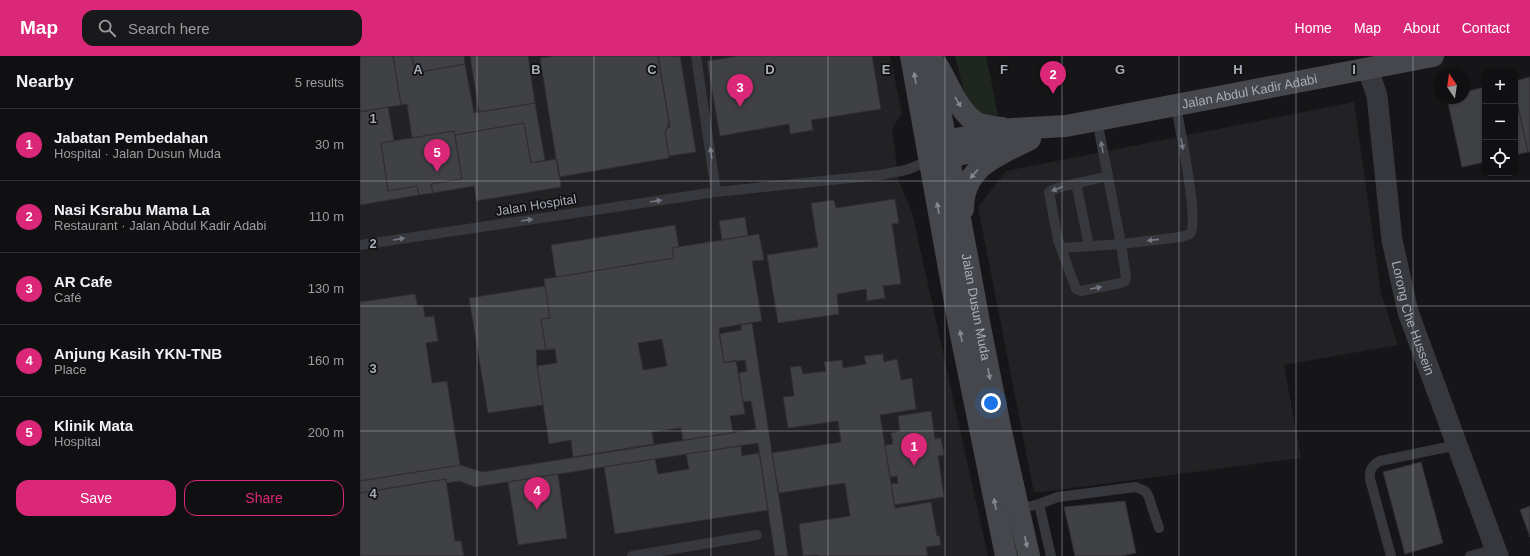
<!DOCTYPE html>
<meta charset="utf-8">
<style>
:root{--surface:#101012;--page:#19191b;--text:#f1f3f6;--muted:#9c9d9f;--line:#303032;--accent:#db2777}
body{margin:0;font-family:Arial,sans-serif;background:var(--page);color:var(--text)}
.controls{position:absolute;right:12px;top:12px;display:grid;overflow:hidden;border-radius:8px;box-shadow:0 1px 3px #0004}
.controls button{width:36px;height:36px;display:grid;place-items:center;padding:0;border:0;border-bottom:1px solid var(--line);background:var(--surface);color:var(--text);font:20px sans-serif}
.compass{position:absolute;left:1074px;top:12px;width:36px;height:36px;border-radius:50%;background:var(--surface);box-shadow:0 1px 3px #0004;rotate:347deg}
.you{position:absolute;left:631px;top:347px;width:14px;height:14px;margin:-10px;border:3px solid #fff;border-radius:50%;background:#1a73e8;box-shadow:0 0 0 6px #1a73e833}
.badge{display:grid;place-items:center;width:26px;height:26px;border-radius:50%;background:var(--accent);color:#fff;font-size:13px;font-weight:700}
.pin{position:absolute;translate:-50% -33px;filter:drop-shadow(0 1px 2px #0008)}
.pin::after{content:'';position:absolute;top:21px;width:14px;height:12px;background:inherit;clip-path:polygon(0 0,100% 0,50% 100%)}
.list{margin:0;padding:0;list-style:none}
h2{display:flex;justify-content:space-between;align-items:center;height:52px;margin:0;padding:0 16px;font-size:17px}
h2 small{font-size:13px;font-weight:400;color:var(--muted)}
.list li{display:grid;grid-template-columns:26px 1fr auto;gap:12px;align-items:center;box-sizing:border-box;height:72px;padding:0 16px;border-top:1px solid var(--line)}
.list b{display:block;font-size:15px;white-space:nowrap}
.list p{margin:0;font-size:13px;white-space:nowrap;color:var(--muted)}
.list em{font-size:13px;font-style:normal;color:var(--muted)}
.actions{display:flex;gap:8px;padding:12px 16px}
.actions a{flex:1;padding:9px 0;border:1px solid var(--accent);border-radius:12px;text-align:center;font-size:14px;color:var(--accent)}
.actions .main{background:var(--accent);color:#fff}
.icon{flex:none;width:22px;height:22px;fill:none;stroke:currentColor;stroke-width:2;stroke-linecap:round;stroke-linejoin:round}
.map{position:relative;flex:none;width:1170px;height:500px;overflow:hidden}
header{display:flex;align-items:center;gap:24px;box-sizing:border-box;height:56px;padding:0 20px;background:var(--accent);color:#fff}
header strong{font-size:19px}
nav{display:flex;gap:22px;margin-inline-start:auto;font-size:14px}
.search{width:280px;height:36px;background:var(--page);display:flex;align-items:center;gap:10px;box-sizing:border-box;padding:0 14px;border-radius:12px;color:var(--muted);font-size:15px}
main{display:flex}
aside{flex:1;background:var(--surface)}
.map>svg:first-child{display:block}
.built{fill:#222225}
.green{fill:#1e261f}
.building{fill:#404145;stroke:#303034;fill-rule:evenodd}
.lines{fill:none;stroke-linecap:round;stroke-linejoin:round}
.service{stroke:#37383d;stroke-width:10}
.minor{stroke:#37383d;stroke-width:21}
.secondary{stroke:#45474d;stroke-width:22}
.oneway{fill:#858993}
.oneway2{fill:#757881}
.grid{fill:none;stroke:#a8adb8;stroke-width:1;stroke-opacity:0.55}
.labels{text-anchor:middle;dominant-baseline:central;stroke-width:3.5;stroke-linejoin:round;paint-order:stroke}
.street-label{font-size:13px;fill:#a8adb8;stroke:#111113}
.grid-label{font-size:13px;text-anchor:middle;font-weight:bold;fill:#a8adb8;stroke:#111113;stroke-width:3.5;stroke-linejoin:round;paint-order:stroke}
</style>
<header>
<strong>Map</strong>
<div class="search"><svg class="icon" aria-label="search" viewBox="0 0 24 24"><circle cx="10" cy="10" r="6"/><path d="M15 15l6 6"/></svg>Search here</div>
<nav><a>Home</a><a>Map</a><a>About</a><a>Contact</a></nav>
</header>
<main>
<aside>
<h2>Nearby<small>5 results</small></h2>
<ul class="list">
<li><span class="badge">1</span><div><b>Jabatan Pembedahan</b><p>Hospital · Jalan Dusun Muda</p></div><em>30 m</em></li>
<li><span class="badge">2</span><div><b>Nasi Ksrabu Mama La</b><p>Restaurant · Jalan Abdul Kadir Adabi</p></div><em>110 m</em></li>
<li><span class="badge">3</span><div><b>AR Cafe</b><p>Café</p></div><em>130 m</em></li>
<li><span class="badge">4</span><div><b>Anjung Kasih YKN-TNB</b><p>Place</p></div><em>160 m</em></li>
<li><span class="badge">5</span><div><b>Klinik Mata</b><p>Hospital</p></div><em>200 m</em></li>
</ul>
<div class="actions"><a class="main">Save</a><a>Share</a></div>
</aside>
<div class="map">
<svg width="1170" height="500" viewBox="0 0 1170 500">
<rect width="100%" height="100%" fill="#161618"/>
<path class="built" d="M0,0H530L542,57L532,73L539,126L552,156L628,500H0Z
M994,46L1021,237L1038,289L924,309L941,402L674,437L618,151L646,115Z"/>
<path class="green" d="M595,0H626L638,59L629,60L613,54L604,36Z"/>
<path class="building" d="M0,0H33L41,49L0,56Z
M33,0H52L55,17L105,8L114,57L175,47L185,104L171,107L164,67L95,79L94,75L52,82L47,48L41,49Z
M52,0H104L105,8L55,17Z
M110,0H168L175,47L119,56Z
M194,0H298L309,67L305,76L309,102L199,121L180,2Z
M298,0H314V1L320,0L336,96L309,100L305,76L307,72L310,71Z
M379,0H512L521,53L451,64L453,74L430,78L429,68L360,80L347,5Z
M1170,21V96H1168L1155,37V25Z
M1125,31V106L1102,111L1087,42H1104V36Z
M1155,37L1168,96L1155,99Z
M28,51L34,85L21,87L28,135L57,130L59,139L0,149V56Z
M164,67L171,107L197,103L201,131L116,145L114,130L73,137L71,128L102,123L95,79Z
M94,75L102,123L71,128L73,137L59,139L57,130L28,135L21,87Z
M535,143L539,167L532,168L541,228L523,230L525,242L507,245L506,233L477,238L479,258L418,267L407,199L458,191L451,147L474,144L476,152Z
M385,161L388,180L362,184L359,165Z
M315,169L319,191L312,192L314,202L196,221L191,189Z
M399,178L404,204L392,205L402,265L359,272L364,307L376,304L385,358L370,360L373,377L323,384L321,372L292,376L294,388L213,401L211,384L189,388L177,310L197,307L195,293L186,294L181,263L190,262L184,223L314,202L312,192ZM302,283L307,310L283,314L278,287Z
M185,230L190,262L181,263L186,294H176L177,310L183,349L128,357L109,242Z
M55,238L58,250L63,249L65,261L74,260L78,285L66,287L72,327L87,325L100,409L0,425V246Z
M392,267L428,500H415L398,387L115,431L99,425L86,427V423L0,437V425L100,409L122,416L396,373L391,345L383,346L379,317L387,315L385,304L364,307L359,278L381,274V269Z
M523,298L524,306L537,303L541,324L552,322L556,353L520,359L535,452L571,446L577,480L579,479L581,489L566,491L568,500H458V499L443,500L439,468L490,460L485,427L419,437L412,397L481,386L478,365L428,372L423,341L434,340L430,311L441,310L443,318L466,315L464,306L482,304L483,312L506,308L504,300Z
M571,355L575,383L581,382L584,399L578,400L584,441L534,449L531,428L538,427L537,420L530,421L525,389L533,388L531,377L540,375L538,360Z
M381,390L382,400L399,397L408,454L255,478L244,411L295,403L298,418L329,413L326,398Z
M1061,406L1083,487L1045,498L1023,416Z
M198,418L207,482L158,489L148,426Z
M86,423L95,485H101L104,500H0V437Z
M765,445L776,497L761,500H715L704,451Z
M1170,450V481L1160,454Z"/>
<g class="lines">
<path class="service" d="M336,0L356,136
M737,64L761,188L821,181L830,178C840,165 819,70 816,49
M716,127L729,190
M0,189L356,136L520,119L546,114L569,105
M702,192L761,188L766,221L765,225L761,227L721,235L716,233L698,184L689,136L697,132L748,120
M679,448L691,500
M658,453L679,448L698,441L776,431L785,435L788,439L799,472
M272,500L397,479
M1031,500L1010,423C1009,414 1012,409 1020,405L1097,389
M1110,500L1136,493"/>
<path class="minor" id="s1" d="M1008,13L1017,40L1032,184L1048,256L1138,500"/>
<g class="secondary">
<path d="M551,0L600,274L646,500"/>
<path id="s2" d="M570,0L620,271L640,371L669,500"/>
<path d="M578,10C588,27 599,57 617,67C625,70 634,71 642,72"/>
<path id="s3" d="M567,88L652,73L706,70L1073,0"/>
<path d="M575,104L643,89"/>
<path d="M603,153C603,110 638,100 670,83"/>
</g>
</g>
<defs><path id="oneway-solid" d="M-6-.8H1V-3.2L6.5 0L1 3.2V.8H-6Z"/></defs>
<g class="oneway">
<use href="#oneway-solid" transform="translate(555 22) rotate(-100)"/>
<use href="#oneway-solid" transform="translate(598 46) rotate(59)"/>
<use href="#oneway-solid" transform="translate(614 118) rotate(130)"/>
<use href="#oneway-solid" transform="translate(578 152) rotate(-100)"/>
<use href="#oneway-solid" transform="translate(601 280) rotate(-101)"/>
<use href="#oneway-solid" transform="translate(629 318) rotate(79)"/>
<use href="#oneway-solid" transform="translate(635 448) rotate(-101)"/>
<use href="#oneway-solid" transform="translate(666 486) rotate(78)"/>
</g>
<g class="oneway2">
<use href="#oneway-solid" transform="translate(822 88) rotate(80)"/>
<use href="#oneway-solid" transform="translate(742 91) rotate(-101)"/>
<use href="#oneway-solid" transform="translate(351 97) rotate(-99)"/>
<use href="#oneway-solid" transform="translate(697 133) rotate(159)"/>
<use href="#oneway-solid" transform="translate(296 145) rotate(-9)"/>
<use href="#oneway-solid" transform="translate(167 164) rotate(-9)"/>
<use href="#oneway-solid" transform="translate(39 183) rotate(-9)"/>
<use href="#oneway-solid" transform="translate(793 184) rotate(174)"/>
<use href="#oneway-solid" transform="translate(736 232) rotate(-10)"/>
</g>
<path class="grid" d="M117,0V500M234,0V500M351,0V500M468,0V500M585,0V500M702,0V500M819,0V500M936,0V500M1053,0V500M0,125H1170M0,250H1170M0,375H1170"/>
<g class="labels">
<g class="street-label">
<text stroke="none"><textPath href="#s3" startOffset="327">Jalan Abdul Kadir Adabi</textPath></text>
<text transform="translate(176 149) rotate(-9)">Jalan Hospital</text>
<text stroke="none"><textPath href="#s2" startOffset="255">Jalan Dusun Muda</textPath></text>
<text stroke="none"><textPath href="#s1" startOffset="254">Lorong Che Hussein</textPath></text>
</g>
</g>
<g class="grid-label">
<text x="58" y="18">A</text>
<text x="176" y="18">B</text>
<text x="292" y="18">C</text>
<text x="410" y="18">D</text>
<text x="526" y="18">E</text>
<text x="644" y="18">F</text>
<text x="760" y="18">G</text>
<text x="878" y="18">H</text>
<text x="994" y="18">I</text>
<text x="13" y="67">1</text>
<text x="13" y="192">2</text>
<text x="13" y="317">3</text>
<text x="13" y="442">4</text>
</g>
</svg>
<div class="controls">
<button>+</button>
<button>−</button>
<button><svg class="icon" aria-label="locate" viewBox="0 0 24 24"><circle cx="12" cy="12" r="6"/><path d="M12 2v4M12 18v4M2 12h4M18 12h4"/></svg></button>
</div>
<svg class="compass" viewBox="-18 -18 36 36"><path d="M0-13l5 13h-10z" fill="#e53935"/><path d="M0 13l5-13h-10z" fill="#9c9d9f"/></svg>
<div class="you"></div>
<div class="pin badge" style="left:554px;top:410px">1</div>
<div class="pin badge" style="left:693px;top:38px">2</div>
<div class="pin badge" style="left:380px;top:51px">3</div>
<div class="pin badge" style="left:177px;top:454px">4</div>
<div class="pin badge" style="left:77px;top:116px">5</div>
</div>
</main>
